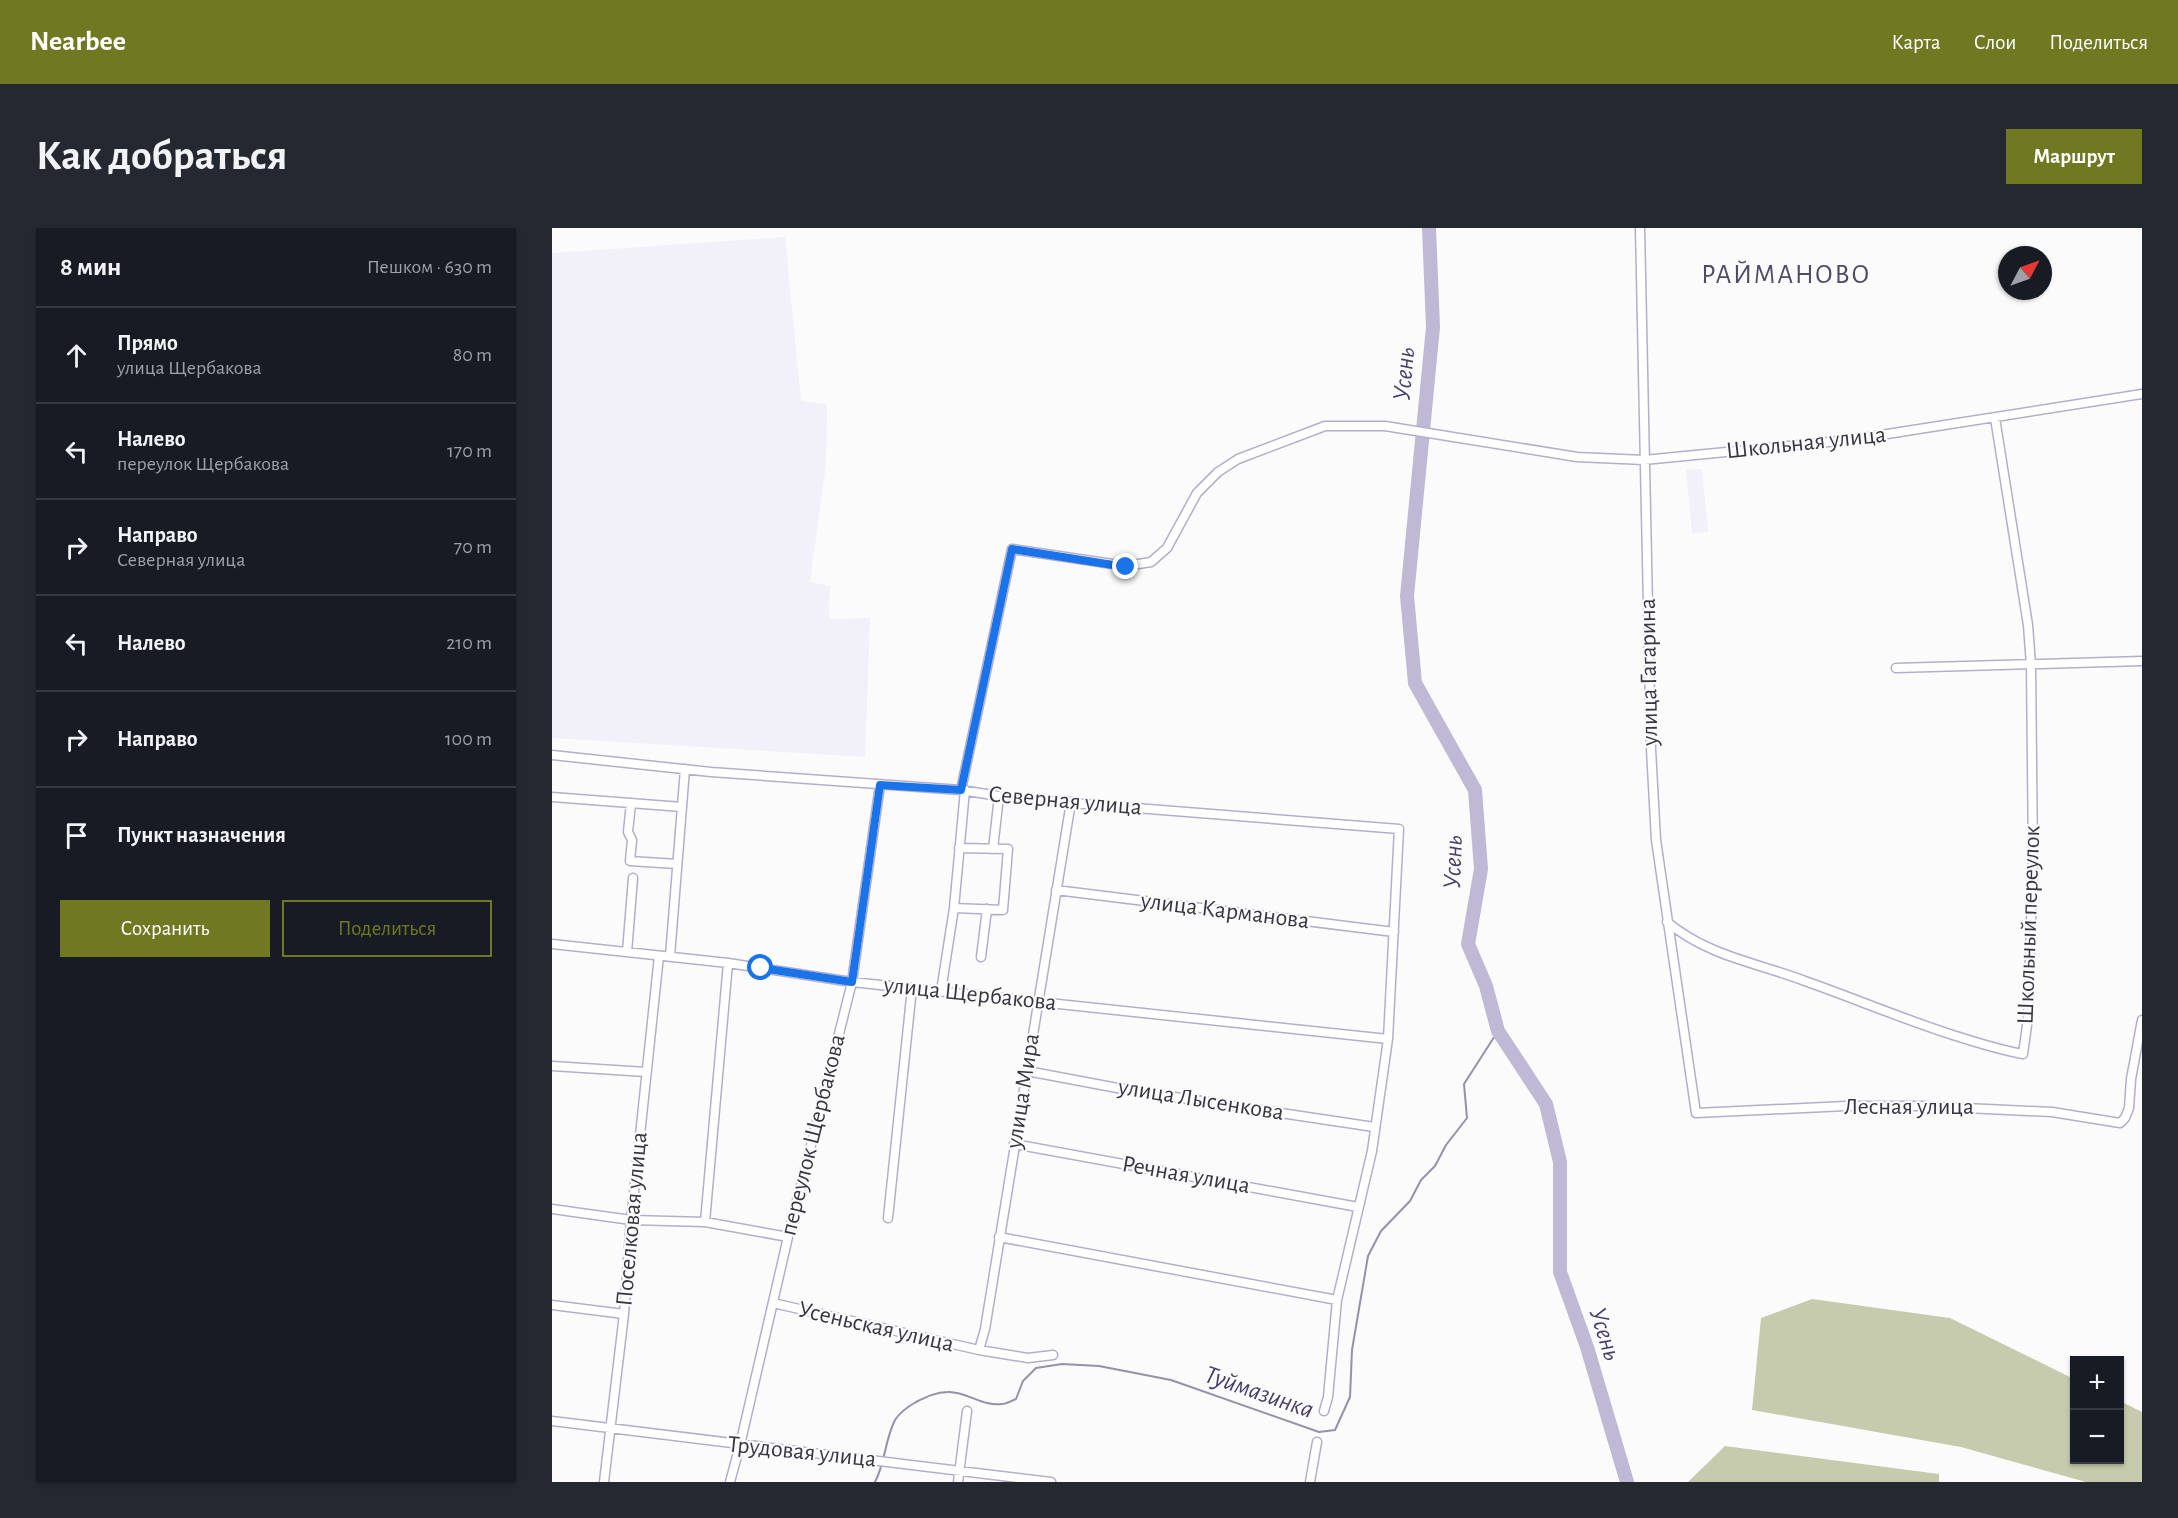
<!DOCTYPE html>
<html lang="ru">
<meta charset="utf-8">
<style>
:root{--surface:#171b24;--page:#242831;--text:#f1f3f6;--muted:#9ea1a6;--line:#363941;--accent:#717822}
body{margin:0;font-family:"Alegreya Sans",sans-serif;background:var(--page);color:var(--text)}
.controls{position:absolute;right:18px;bottom:18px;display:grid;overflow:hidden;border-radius:0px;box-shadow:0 2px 4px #0004}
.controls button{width:54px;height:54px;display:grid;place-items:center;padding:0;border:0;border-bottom:2px solid var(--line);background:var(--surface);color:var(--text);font:30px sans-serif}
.compass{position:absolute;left:1446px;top:18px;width:54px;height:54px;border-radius:50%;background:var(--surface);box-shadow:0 2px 4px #0004;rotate:49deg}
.stop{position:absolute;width:18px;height:18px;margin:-14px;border:4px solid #1a73e8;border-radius:50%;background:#fff}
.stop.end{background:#1a73e8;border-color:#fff;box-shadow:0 2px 6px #0008}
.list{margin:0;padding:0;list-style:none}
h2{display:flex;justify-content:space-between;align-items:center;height:78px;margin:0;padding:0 24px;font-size:26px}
h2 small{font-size:20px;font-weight:400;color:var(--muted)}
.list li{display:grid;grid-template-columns:39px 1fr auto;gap:18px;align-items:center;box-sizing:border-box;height:96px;padding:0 24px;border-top:2px solid var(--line)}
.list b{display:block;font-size:22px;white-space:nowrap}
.list p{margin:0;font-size:20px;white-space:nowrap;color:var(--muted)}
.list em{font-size:20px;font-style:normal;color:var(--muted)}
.actions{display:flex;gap:12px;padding:18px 24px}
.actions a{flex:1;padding:14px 0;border:2px solid var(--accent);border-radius:0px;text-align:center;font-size:21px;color:var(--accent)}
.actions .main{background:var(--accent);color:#fff}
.icon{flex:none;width:33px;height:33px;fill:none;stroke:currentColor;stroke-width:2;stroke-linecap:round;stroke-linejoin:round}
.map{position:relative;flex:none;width:1590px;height:1254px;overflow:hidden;border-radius:0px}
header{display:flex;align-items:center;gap:36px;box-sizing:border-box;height:84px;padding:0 30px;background:var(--accent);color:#fff}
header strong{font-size:28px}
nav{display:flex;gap:33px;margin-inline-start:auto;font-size:21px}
.intro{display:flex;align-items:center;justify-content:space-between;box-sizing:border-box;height:144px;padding:0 36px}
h1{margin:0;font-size:42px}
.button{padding:15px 27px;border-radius:0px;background:var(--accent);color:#fff;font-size:21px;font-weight:700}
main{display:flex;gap:36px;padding:0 36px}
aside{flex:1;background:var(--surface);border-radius:0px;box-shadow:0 2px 4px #0004}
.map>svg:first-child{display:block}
.built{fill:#f2f0f9}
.forest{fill:#c7cbad}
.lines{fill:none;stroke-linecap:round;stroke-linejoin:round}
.stream{stroke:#9691aa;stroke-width:2}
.river{stroke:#bfb9d6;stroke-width:14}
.minor-casing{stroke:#b4aecd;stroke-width:11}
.minor{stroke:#fff;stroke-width:8}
.route{stroke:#1a73e8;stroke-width:8}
.labels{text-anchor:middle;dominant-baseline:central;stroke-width:4.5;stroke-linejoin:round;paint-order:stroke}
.street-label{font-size:24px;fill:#383542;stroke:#fbfbfb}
.water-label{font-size:26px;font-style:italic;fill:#493e68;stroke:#fbfbfb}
.quarter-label{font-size:27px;letter-spacing:1.5px;fill:#504a65;stroke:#fbfbfb}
</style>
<header>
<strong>Nearbee</strong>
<nav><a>Карта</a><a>Слои</a><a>Поделиться</a></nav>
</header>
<div class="intro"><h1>Как добраться</h1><a class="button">Маршрут</a></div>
<main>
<aside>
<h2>8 мин<small>Пешком · 630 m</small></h2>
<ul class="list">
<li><svg class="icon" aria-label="ahead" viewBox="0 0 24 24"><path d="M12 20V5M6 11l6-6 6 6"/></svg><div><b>Прямо</b><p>улица Щербакова</p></div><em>80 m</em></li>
<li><svg class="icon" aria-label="left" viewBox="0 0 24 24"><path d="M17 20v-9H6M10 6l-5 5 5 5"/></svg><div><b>Налево</b><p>переулок Щербакова</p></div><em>170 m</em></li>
<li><svg class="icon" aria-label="right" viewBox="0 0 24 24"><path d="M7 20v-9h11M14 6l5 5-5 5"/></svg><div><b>Направо</b><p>Северная улица</p></div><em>70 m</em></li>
<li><svg class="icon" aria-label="left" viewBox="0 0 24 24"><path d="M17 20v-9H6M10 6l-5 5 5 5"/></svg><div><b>Налево</b></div><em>210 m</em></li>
<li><svg class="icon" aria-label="right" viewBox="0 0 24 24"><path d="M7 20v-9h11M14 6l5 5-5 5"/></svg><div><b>Направо</b></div><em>100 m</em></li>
<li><svg class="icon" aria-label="arrive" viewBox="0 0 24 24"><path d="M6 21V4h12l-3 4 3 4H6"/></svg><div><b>Пункт назначения</b></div></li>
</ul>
<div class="actions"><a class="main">Сохранить</a><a>Поделиться</a></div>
</aside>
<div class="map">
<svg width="1590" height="1254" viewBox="0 0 1590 1254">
<rect width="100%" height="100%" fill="#fbfbfb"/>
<path class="built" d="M233,9L249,173L275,176L274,235L258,354L278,358L277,391L318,390L313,529L0,510V25Z
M1150,241L1156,304L1140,305L1134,242Z"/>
<path class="forest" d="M1260,1071L1398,1090L1522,1151V1232H1568V1173L1590,1184V1254H1534L1409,1219L1200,1182L1209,1090Z
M1173,1218L1387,1246V1254H1136Z"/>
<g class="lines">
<path class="stream" d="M323,1254C333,1236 333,1211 343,1192C348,1184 357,1178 364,1174C374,1169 384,1164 396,1164C414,1163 431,1179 450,1176C454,1176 459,1173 464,1171L471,1153L484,1140L510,1136L547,1138L619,1152L767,1204L783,1202L798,1169L800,1122L816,1028L829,1003L858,973L869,952L883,938L894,917L915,890L912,856L946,803"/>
<path class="river" d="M877,0L881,99L855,368L863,455L923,562L929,641L916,716L934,758L946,803L994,876L1008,934V1044L1035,1119L1075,1254"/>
<g class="minor-casing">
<path id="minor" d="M1088,0L1099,521L1104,612L1144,885L1294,878H1371L1500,884L1568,895L1573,890L1577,880L1579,851L1590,792
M1344,440L1590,433
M0,527L159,544L409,562L459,570L847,601L836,811L820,923L785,1072L776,1169L772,1183
M409,562L460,321L574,338L599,334L615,320L645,265L666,244L686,231L773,198H833L1025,229L1092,232L1297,212L1590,166
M0,569L130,579
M79,575L76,604L80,612L78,633L125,636
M441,621L447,568
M504,662L842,704
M402,680L451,682L456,621L407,620
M1115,694C1158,729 1203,734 1253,753C1304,771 1353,792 1404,808C1426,815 1448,822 1471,826L1476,790L1481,632L1479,437L1476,397L1443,190
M0,716L176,735L300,754L836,811
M75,724L81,650
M118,728L133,541
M429,729L435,681
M389,763L402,680L413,562
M0,838L94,844
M475,843L576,862L822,899
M462,916L806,979
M0,981L79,992L153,994L236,1009
M336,990L360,760
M153,994L176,735
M447,1009L785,1072
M221,1075L427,1122L476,1130L501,1127
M0,1077L72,1086
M427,1122L433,1101L519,574
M0,1193L499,1254
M52,1254L72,1086L79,992L107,728
M178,1254L188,1217L236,1009L300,754L328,557
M406,1254L415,1183
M758,1254L765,1214"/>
</g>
<use href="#minor" class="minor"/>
</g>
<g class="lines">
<path class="route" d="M209,740L300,754L328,557L409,562L460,321L574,339"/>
</g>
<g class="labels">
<g class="street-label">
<text transform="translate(1254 215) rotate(-6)">Школьная улица</text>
<text transform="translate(1097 444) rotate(-91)">улица Гагарина</text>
<text transform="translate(513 573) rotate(5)">Северная улица</text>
<text transform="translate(673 683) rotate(7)">улица Карманова</text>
<text transform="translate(1477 697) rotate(-88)">Школьный переулок</text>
<text transform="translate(418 766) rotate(6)">улица Щербакова</text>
<text transform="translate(471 863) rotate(-81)">улица Мира</text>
<text transform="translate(649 872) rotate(9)">улица Лысенкова</text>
<text x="1357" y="879">Лесная улица</text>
<text transform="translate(261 907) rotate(-76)">переулок Щербакова</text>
<text transform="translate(634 947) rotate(10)">Речная улица</text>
<text transform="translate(80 991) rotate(-85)">Поселковая улица</text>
<text transform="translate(324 1099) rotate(13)">Усеньская улица</text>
<text transform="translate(250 1224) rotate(6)">Трудовая улица</text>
</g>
<g class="water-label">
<text transform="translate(852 146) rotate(-85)">Усень</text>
<text transform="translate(901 634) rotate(-88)">Усень</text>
<text transform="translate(1053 1106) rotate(72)">Усень</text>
<text transform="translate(707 1164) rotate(19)">Туймазинка</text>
</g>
<g class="quarter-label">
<text x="1234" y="46">РАЙМАНОВО</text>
</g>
</g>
</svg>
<div class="controls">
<button>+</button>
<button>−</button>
</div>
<svg class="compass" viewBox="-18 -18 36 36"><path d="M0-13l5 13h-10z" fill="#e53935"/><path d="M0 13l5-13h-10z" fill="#9ea1a6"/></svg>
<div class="stop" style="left:209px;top:740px"></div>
<div class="stop end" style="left:574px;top:339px"></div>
</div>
</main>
